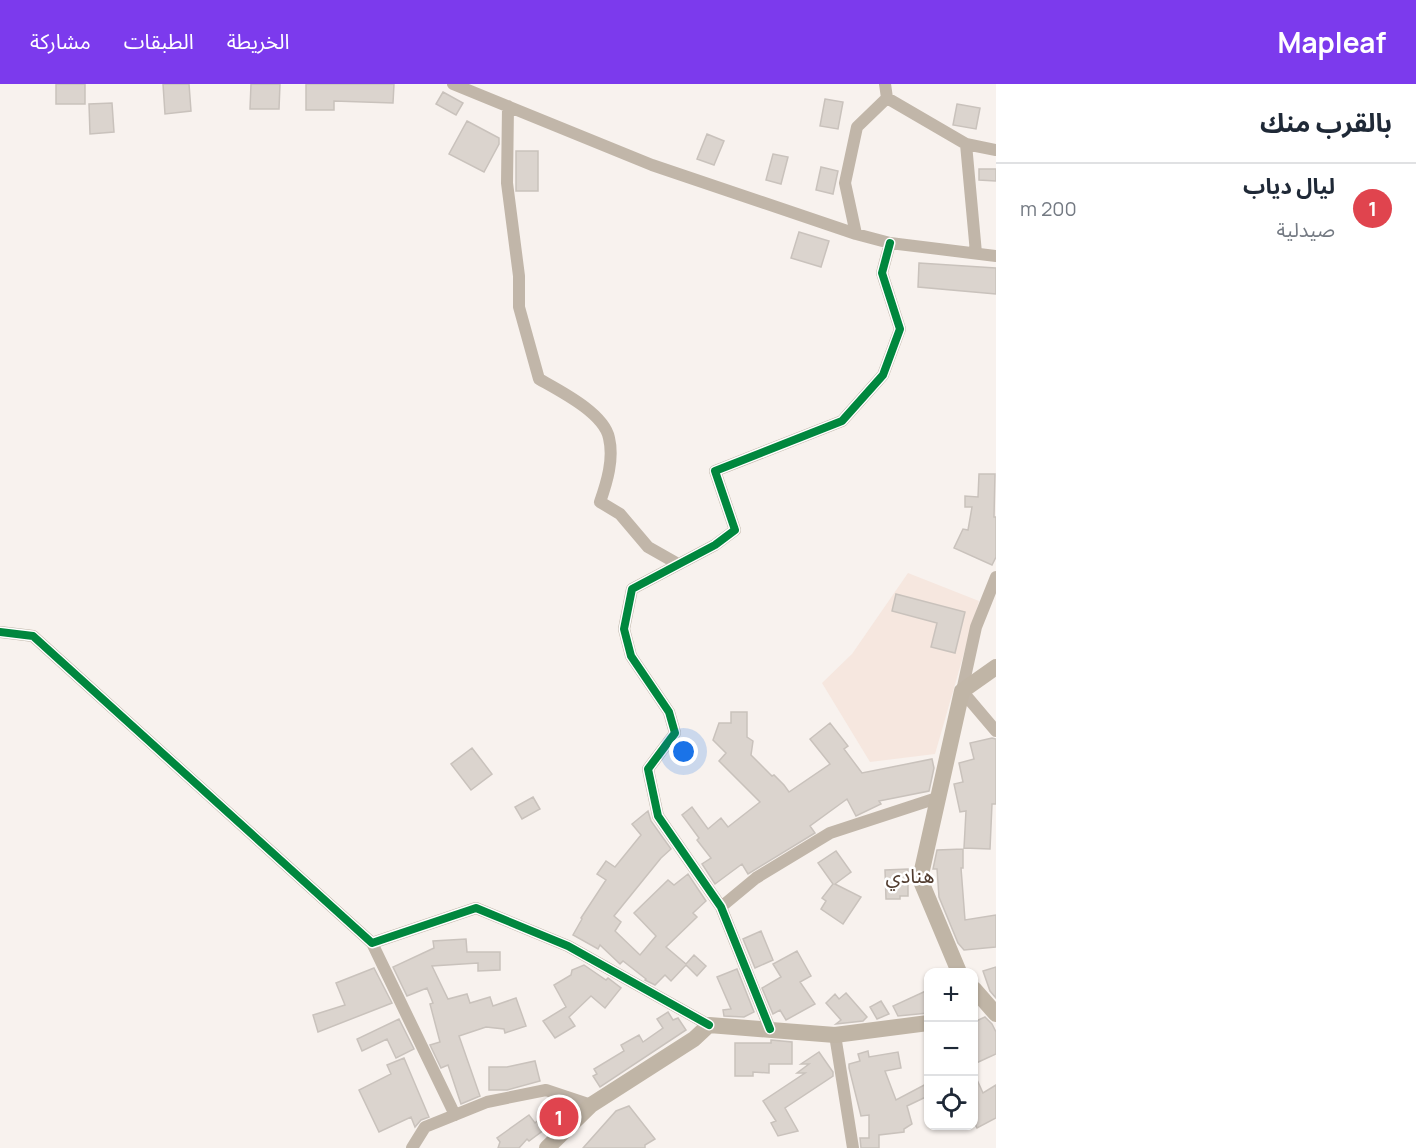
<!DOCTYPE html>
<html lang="ar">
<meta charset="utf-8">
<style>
:root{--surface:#fff;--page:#f6f6f7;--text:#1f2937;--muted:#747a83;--line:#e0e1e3;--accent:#7c3aed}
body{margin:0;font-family:Manrope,"Noto Sans Arabic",sans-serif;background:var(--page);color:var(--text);direction:rtl}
.controls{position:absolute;right:18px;bottom:18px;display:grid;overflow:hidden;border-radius:12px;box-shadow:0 2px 4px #0004}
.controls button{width:54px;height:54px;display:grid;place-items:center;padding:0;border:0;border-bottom:2px solid var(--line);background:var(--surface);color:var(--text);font:30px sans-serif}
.you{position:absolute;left:684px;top:668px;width:21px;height:21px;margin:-15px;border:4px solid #fff;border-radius:50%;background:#1a73e8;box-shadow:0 0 0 9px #1a73e833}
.badge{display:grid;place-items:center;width:39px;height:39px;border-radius:50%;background:var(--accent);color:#fff;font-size:20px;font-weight:700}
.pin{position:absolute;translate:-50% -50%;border:3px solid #fff;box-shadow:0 2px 6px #0006}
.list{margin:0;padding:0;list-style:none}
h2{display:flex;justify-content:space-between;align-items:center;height:78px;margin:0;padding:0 24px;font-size:26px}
h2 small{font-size:20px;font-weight:400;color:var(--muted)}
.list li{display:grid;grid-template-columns:39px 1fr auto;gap:18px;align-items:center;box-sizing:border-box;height:84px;padding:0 24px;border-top:2px solid var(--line)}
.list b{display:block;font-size:22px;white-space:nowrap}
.list p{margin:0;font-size:20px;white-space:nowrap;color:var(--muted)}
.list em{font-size:20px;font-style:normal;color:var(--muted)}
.icon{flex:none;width:33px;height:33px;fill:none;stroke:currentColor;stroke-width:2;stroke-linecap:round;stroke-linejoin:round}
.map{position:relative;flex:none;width:996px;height:1064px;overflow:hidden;direction:ltr}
header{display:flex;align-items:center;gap:36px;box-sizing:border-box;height:84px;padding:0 30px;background:var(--accent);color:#fff}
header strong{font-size:28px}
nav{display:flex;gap:33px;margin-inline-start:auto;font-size:21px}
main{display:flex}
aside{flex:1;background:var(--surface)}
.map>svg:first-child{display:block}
.built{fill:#f6e7df}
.building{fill:#dbd4ce;stroke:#c9c2bc;stroke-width:1.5}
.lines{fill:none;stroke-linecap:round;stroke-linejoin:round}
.street{stroke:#c1b6a9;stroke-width:12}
.secondary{stroke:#c0b5a6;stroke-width:16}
.cycleway-casing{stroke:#fff;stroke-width:11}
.cycleway{stroke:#00873e;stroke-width:8}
.labels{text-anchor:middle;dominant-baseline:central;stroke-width:5;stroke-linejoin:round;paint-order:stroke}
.quarter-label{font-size:20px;fill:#513c2f;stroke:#fff}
</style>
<header>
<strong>Mapleaf</strong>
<nav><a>الخريطة</a><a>الطبقات</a><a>مشاركة</a></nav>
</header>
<main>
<aside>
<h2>بالقرب منك<small></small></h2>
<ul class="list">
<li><span class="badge" style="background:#e0444e">1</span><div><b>ليال دياب</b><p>صيدلية</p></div><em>200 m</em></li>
</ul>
</aside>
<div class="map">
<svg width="996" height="1064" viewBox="0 0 996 1064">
<rect width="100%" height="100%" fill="#f8f2ee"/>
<path class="built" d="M908,489L979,517L935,670L870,678L822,599L852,570Z"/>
<path class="building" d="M56,0H85V20H56Z
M163,0H189L191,27L165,30Z
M251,0H280L279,25H250Z
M306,0H394L393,19L334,17V26H306Z
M443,8L463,19L456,31L436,20Z
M825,15L843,18L838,45L820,42Z
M112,19L114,48L90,50L89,20Z
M957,20L980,24L976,45L953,41Z
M467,37L499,54V60L484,88L449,70Z
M707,50L724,57L714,81L697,75Z
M516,67H538V107H516Z
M773,70L788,73L781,100L766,96Z
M821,83L838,87L833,110L816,106Z
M979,85H996V97L979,96Z
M799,148L829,157L821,183L791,174Z
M919,179L996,184V210L918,203Z
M979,390H995L994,433H996V473L992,481L954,464L963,445L968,446L972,423H965V412L978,413Z
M896,510L965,528L955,569L931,563L937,539L892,527Z
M731,628H747V653L753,657L751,671L772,692L774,691L784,701L789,708L830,680L810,655L830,639L848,662L844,665L862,689L932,675L934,684L929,707L879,717L881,720L856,732L847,715L810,742L815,749L748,790L742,780L715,800L702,780L711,774L697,756L699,754L682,731L692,723L708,745L721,734L728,743L760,718L719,677L726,669L713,656L719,639H731Z
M992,654L996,655V720H992L990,765L964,764L966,727L960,728L954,700L963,698L959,679L974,675L970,659Z
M472,664L492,690L471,706L451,680Z
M533,713L540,725L522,735L515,723Z
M648,727L651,737L671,765L661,774L614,832L621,838L615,847L640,871L656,852L634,829L668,796L674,801L688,790L706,817L693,829L697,833L666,863L686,880L694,871L706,882L697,892L686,881L671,897L665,891L655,901L645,896L646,895L623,877L620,880L600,861L598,865L573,851L582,835L581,834L606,796L597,790L606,777L615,783L641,751L632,740Z
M963,765V784H961L965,836L996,831V863L964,866L958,859L939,813L937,785H933L937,766Z
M836,767L851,788L835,800L861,813L843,840L821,825L826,817L822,814L833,800L818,779Z
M908,785V812H900V815H886L885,786Z
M761,847L773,876L755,884L743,855Z
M466,855L467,868H500V886L478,887V879L432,882L448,915L467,910L470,919L490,913L493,922L516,914L526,942L505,949L504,945L486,943L459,952L480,1012L461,1020L448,981L441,984L430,961L440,958L430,920L433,919L427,904L407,912L393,883L434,864L433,857Z
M797,867L811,892L800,898L815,920L786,936L780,926L773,930L762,904L781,893L773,880Z
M584,881L606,896L608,894L621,904L605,924L591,912L569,933L575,942L555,954L543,937L566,923L554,901L571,891L572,886Z
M996,883V914L990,907L983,887Z
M374,884L392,919L318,948L313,931L345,921L336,899Z
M737,885L754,928L744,933L724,932L723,926L731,925L717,893Z
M928,906V929L898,932L893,922Z
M846,909L867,933L863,937L836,940L841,936L826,919L835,910L839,915Z
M881,917L889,930L877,935L870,923Z
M668,928L673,936L678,934L686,946L600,1003L593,992L597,990L594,985L624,967L621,961L639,951L643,958L663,944L657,935Z
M985,933L992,940L996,948V970L974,980V938Z
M399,935L414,965L396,974L387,955L362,967L357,955Z
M771,956L792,958V980H769V989L753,988V992H735V959H771Z
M868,967L869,973L898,968L901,984L885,987L896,1016L928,999V1012L907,1022L912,1040L904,1045V1048L879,1051V1064H861L860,1054H869V1031L861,1032L849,984V980L860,977L858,970Z
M819,968L833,988V992L785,1024L798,1047L778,1052L771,1039L776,1037L763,1017L805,989H797L809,980H801Z
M404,974L429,1033L421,1036L415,1043L411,1033L379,1048L359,1006L391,990L387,981Z
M535,977L540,997L507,1006H489V983H507Z
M974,989L983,1009L996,1001V1034L977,1044L974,1038Z
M554,1022L564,1033L547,1049L544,1046L529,1057L527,1055L519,1064H498L500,1058L497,1054L508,1046L529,1031L535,1039Z
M629,1022L655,1055L645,1061V1064H583L616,1027Z"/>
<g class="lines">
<path class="street" d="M453,0L652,81L856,150L890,159L996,172
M887,14L966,60L996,66
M508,22L507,99L519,192V223L539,295C560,307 604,329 609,354C614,375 607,398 600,418L620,430L648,463L678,480
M966,60L976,169
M856,150L845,99L857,43L887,14L885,0
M996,493L976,543L962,607L996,647
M0,548L33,552L372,859L476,824L568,862L709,941
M721,823L756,794L830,749L940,713
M372,859L455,1031
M770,945L721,823L658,732L648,685L675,649L669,628L631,572L624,545L632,505L715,461L735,446L715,387L842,337L883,291L900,245L882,189L890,159
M835,951L853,1064
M412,1064L425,1043L487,1018L546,1006L591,1021"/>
<path class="secondary" d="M959,888L920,795L962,607L996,583
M974,905L996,930
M547,1064L591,1021L694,955L709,941L835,951L928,939"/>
<g class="cycleway-casing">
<path id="cycleway" d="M0,548L33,552L372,859L476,824L568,862L709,941
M770,945L721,823L658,732L648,685L675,649L669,628L631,572L624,545L632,505L715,461L735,446L715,387L842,337L883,291L900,245L882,189L890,159"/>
</g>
<use href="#cycleway" class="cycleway"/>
</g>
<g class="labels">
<g class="quarter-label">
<text x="910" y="791">هنادي</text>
</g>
</g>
</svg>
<div class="controls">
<button>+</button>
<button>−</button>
<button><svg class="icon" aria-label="locate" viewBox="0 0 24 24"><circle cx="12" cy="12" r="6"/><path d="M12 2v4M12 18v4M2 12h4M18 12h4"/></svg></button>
</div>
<div class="you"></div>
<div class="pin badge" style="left:559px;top:1033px;background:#e0444e">1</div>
</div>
</main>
